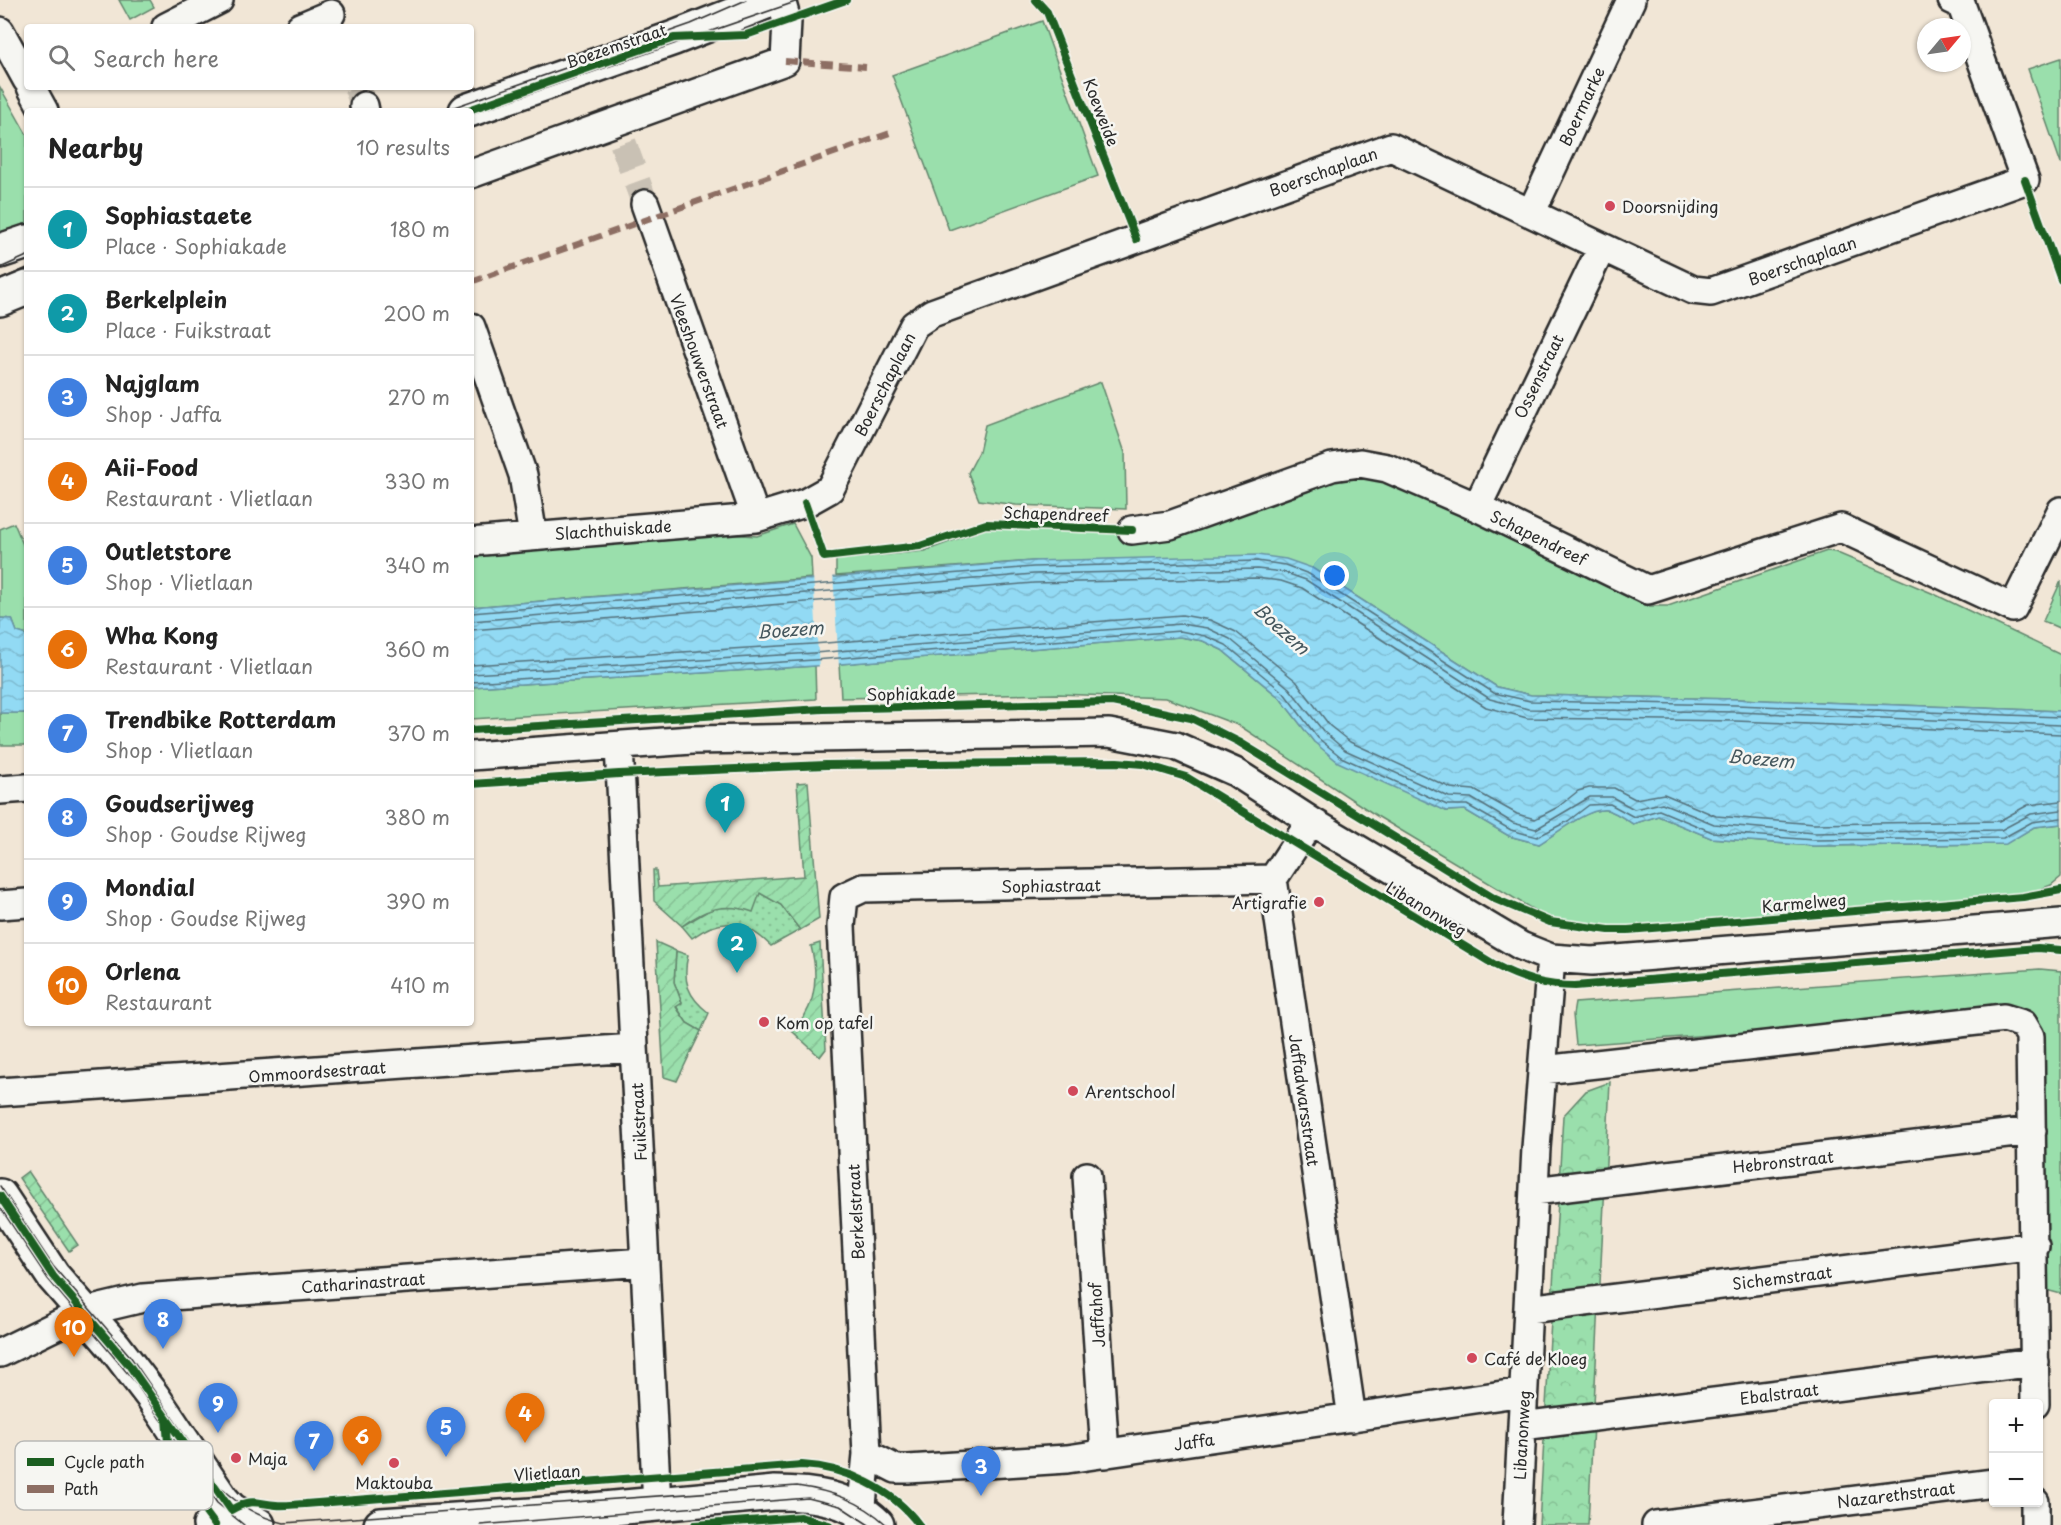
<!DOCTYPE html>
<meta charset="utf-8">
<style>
:root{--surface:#fff;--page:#f6f6f6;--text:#222;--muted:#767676;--line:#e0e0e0;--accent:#d1495b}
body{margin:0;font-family:"Playpen Sans",sans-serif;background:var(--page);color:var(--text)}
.controls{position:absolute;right:18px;bottom:18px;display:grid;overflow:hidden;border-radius:6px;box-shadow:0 2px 4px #0004}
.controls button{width:54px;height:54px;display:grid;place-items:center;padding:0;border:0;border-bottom:2px solid var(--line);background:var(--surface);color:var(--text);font:30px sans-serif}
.compass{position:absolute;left:1917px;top:18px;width:54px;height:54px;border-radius:50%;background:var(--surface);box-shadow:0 2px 4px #0004;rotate:61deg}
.you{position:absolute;left:1335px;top:576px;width:21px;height:21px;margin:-15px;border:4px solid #fff;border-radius:50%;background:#1a73e8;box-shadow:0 0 0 9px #1a73e833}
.badge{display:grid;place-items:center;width:39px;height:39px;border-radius:50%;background:var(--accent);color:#fff;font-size:20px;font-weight:700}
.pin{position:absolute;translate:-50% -50px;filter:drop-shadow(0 2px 3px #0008)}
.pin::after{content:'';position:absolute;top:32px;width:21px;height:18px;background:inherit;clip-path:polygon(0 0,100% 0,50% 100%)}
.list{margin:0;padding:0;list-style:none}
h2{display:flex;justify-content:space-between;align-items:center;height:78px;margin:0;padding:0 24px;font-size:26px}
h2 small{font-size:20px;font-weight:400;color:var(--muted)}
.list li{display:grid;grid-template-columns:39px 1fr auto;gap:18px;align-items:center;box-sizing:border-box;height:84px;padding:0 24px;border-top:2px solid var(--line)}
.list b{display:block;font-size:22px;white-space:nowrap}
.list p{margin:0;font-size:20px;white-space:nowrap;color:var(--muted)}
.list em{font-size:20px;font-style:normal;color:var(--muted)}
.icon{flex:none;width:33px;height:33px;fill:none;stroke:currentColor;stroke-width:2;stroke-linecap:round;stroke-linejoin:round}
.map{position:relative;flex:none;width:2061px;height:1525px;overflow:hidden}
.search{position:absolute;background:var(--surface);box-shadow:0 2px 4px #0004;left:24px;top:24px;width:450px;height:66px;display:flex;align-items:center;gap:15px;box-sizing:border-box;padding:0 21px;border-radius:6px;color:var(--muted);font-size:22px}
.panel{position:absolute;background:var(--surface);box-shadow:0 2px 4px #0004;left:24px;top:108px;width:450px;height:918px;border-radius:6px}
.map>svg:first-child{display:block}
.grass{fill:#9adfac;stroke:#62856c;stroke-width:1.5}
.forest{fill:url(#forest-crowns);stroke:#62856c;stroke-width:1.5}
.park{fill:url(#park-dots);stroke:#62856c;stroke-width:1.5}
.garden{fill:url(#garden-furrows);stroke:#62856c;stroke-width:1.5}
.water{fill:url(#water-waves);stroke:#6994a4;stroke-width:1.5}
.pier{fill:#f1e6d6}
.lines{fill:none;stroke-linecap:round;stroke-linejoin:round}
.shore{stroke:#54717b;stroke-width:1.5}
.street-tunnel{stroke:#c9c1b4;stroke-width:27;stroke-dasharray:27 14;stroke-linecap:butt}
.street-casing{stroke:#2b2b2b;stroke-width:32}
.secondary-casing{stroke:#2b2b2b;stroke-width:38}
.street{stroke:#f6f6f2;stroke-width:27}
.secondary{stroke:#f6f6f2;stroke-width:33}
.tram{stroke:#2b2b2b;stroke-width:1.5}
.quiet{stroke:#8d6e63;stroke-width:6;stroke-dasharray:12 6;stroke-linecap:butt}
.cycleway-casing{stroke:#f6f6f2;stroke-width:11}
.cycleway{stroke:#1b5e20;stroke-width:8}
.poi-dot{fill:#d1495b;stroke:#f6f6f2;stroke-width:2}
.labels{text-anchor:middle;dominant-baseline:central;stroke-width:5;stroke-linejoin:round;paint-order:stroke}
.street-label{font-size:16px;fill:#2b2b2b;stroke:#f6f6f2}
.poi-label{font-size:16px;fill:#2b2b2b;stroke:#f6f6f2;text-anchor:start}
.water-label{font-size:18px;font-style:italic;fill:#45575d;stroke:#f6f6f2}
.key{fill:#f6f6f2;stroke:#b9b9b6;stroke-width:1.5}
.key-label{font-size:16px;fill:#2b2b2b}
</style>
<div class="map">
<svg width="2061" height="1525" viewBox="0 0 2061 1525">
<defs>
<pattern id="forest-crowns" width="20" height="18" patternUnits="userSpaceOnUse" patternTransform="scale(1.5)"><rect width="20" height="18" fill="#9adfac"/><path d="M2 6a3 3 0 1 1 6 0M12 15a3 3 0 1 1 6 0" fill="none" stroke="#85c094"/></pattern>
<pattern id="park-dots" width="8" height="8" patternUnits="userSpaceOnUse" patternTransform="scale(1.5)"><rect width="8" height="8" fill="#9adfac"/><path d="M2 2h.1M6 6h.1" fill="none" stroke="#85c094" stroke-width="1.8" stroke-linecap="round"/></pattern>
<pattern id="garden-furrows" width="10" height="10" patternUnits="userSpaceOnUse" patternTransform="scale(1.5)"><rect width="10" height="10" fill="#9adfac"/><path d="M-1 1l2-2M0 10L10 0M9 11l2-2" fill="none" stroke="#85c094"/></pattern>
<pattern id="water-waves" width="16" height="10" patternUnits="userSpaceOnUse" patternTransform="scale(1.5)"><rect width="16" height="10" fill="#92daf4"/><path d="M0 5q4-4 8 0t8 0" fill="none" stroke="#7ebbd1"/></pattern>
</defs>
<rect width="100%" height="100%" fill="#f1e6d6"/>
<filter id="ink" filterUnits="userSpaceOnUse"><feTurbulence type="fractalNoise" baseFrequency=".0167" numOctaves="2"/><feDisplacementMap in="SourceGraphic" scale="12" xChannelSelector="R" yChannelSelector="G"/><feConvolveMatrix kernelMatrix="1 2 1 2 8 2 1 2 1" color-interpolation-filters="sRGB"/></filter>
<g filter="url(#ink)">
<path class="grass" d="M119,0H150L154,7L130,20Z
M1042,21L1098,176L949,230L892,75Z
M2061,58V164L2028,69Z
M0,87L27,135V226L0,238Z
M1101,382L1125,453L1126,509L1016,505L979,500L968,473L979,452L985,425Z
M1369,475L1439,505L1646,606H1668L1827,551L1835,552L1934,594L2061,655V711L1736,699L1531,695L1497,687L1312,568L1033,561L836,576V560L925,551L993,526L1158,535L1337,477Z
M14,523L27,554V635L17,632L12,619L0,618V529Z
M793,524L811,558L812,578L471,607V550L726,534L757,536Z
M2061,581V629L2043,621Z
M1179,637L1203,641L1222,650L1280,698L1314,742L1446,811L1465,810L1509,836L1539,844C1557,833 1588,807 1607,810C1616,812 1625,819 1633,824L1658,816L1711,838L1813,846L2005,844L2034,827L2061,824V877L2051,885L2007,902L1627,934L1549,919L1377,816L1240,726L1166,698L1057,694L841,698L839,664Z
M815,666L816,699L471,719V687Z
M0,713H27V745H0Z
M2040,969L2061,971V1294L2046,1290L2036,1025L1818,1027L1576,1045L1573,1015L1575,1003Z"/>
<path class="forest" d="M1610,1082L1588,1525H1539L1563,1116L1586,1091Z"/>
<path class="park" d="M760,893L781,905L800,930L771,946C746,921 722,915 692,938L682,926L713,908L740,907Z
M676,951L688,955C682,981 688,997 709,1013L701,1031L687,1023L676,1006L682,1002L674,982Z"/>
<path class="garden" d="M808,782L819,919L800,930L781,905L760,893L753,912C725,902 704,909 682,926L654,901L653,870H656L658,887L804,876L797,783Z
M656,942L676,951L674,982L682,1003L676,1007L687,1023L701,1031L677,1081L664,1077Z
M820,943L826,1049L820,1057L792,1031C795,1025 799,1024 804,1017C817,996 817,970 811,946Z
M28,1171L78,1245L69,1251L19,1178Z"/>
<path class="water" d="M1257,555L1286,559L1312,568L1497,687L1531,695L1736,699L2061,711V824L2034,827L2006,844L1813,846L1711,838L1658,816L1633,824C1625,819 1616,812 1607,810C1589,807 1557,833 1539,844L1509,836L1465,810L1446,811L1338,762L1314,742L1280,698L1222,650L1203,641L1180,637L815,666L471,687V607L1033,561Z
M0,618L12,619L17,632L27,635V713H0Z"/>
<path class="pier" d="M833,573L839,667L819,669L813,575Z"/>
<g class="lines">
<path class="shore" d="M471,613L1033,567L1257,561L1285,565L1309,574L1494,693L1530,701L1736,705L2061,717
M471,621L1034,574L1257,569L1283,572L1306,580L1490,699L1528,709L1736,712L2061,725
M471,630L1034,583L1256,578L1281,581L1302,588L1486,707L1527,718L1735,721L2061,734
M471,665L813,644L1182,615L1210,620L1236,632L1296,681L1330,726L1350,742L1451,788L1474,790L1517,814L1535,819L1558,807L1578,791L1589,788H1614L1635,799L1664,794L1716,816L1814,824L1999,821L2028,805L2061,801
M471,674L814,653L1181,624L1207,628L1230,639L1289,688L1324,732L1345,750L1449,797L1471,798L1513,823L1536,829L1590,797H1612L1634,809L1662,803L1714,824L1814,833L2001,830L2031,814L2061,810
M471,682L814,660L1180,631L1205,636L1226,645L1284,693L1318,738L1341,757L1447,805H1467L1511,830L1537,837L1568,821L1589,805L1610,804L1634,817L1659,810L1712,832L1813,840L2003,838L2032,822L2061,818"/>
<path class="street-tunnel" d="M357,87L364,106
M623,143L645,204"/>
<g class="street-casing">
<path id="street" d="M166,27L219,0
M300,27L331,14
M0,31L27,80
M31,87L44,111
M364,106L365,111
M471,174L785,61L787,21L781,0
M645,204L756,518
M1532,211L1631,0
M471,327L523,475L533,536
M1477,507L1602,247
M1132,530L1170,525L1332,467L1360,463L1387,468L1477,507L1648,590L1841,528L2013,608L2061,511
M471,542L756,518L805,503L830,489L914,325L932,313L1391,147L1693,290L1711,292L2025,180L1961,4L1952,0
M619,746L657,1505
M471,756L692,740L1109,733L1176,746L1235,772L1311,821L1521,946L1551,958L1592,961L2061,923
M0,790L27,788
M1311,821L1273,879L1352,1418
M0,905L27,903
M1543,1070L2004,1018L2023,1024L2030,1036L2035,1404
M0,1092L634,1048
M1087,1176L1105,1454
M1534,1191L2032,1131
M1528,1309L2035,1246
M0,1353L84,1312L143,1298L644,1262
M1522,1426L2035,1362
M867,1454L896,1469H908L1067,1459L1523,1392
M2035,1502V1525
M207,1525L231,1510
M860,1525L867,1454L841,926L844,897L863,888L1273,879
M1517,1525L1536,1148L1551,958
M1656,1525L1994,1483"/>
</g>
<g class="secondary-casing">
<path id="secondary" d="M466,111L674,38L771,0
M0,251L27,242
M0,299L27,288
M0,1196L53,1276L114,1346L153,1397L222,1500L231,1510L258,1525
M381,1525L560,1513L775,1493C812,1493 849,1497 877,1525"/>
</g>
<use href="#street" class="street"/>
<use href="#secondary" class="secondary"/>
<path class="tram" d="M443,111L691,24L746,0
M471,114L801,0
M0,268L27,256
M0,280L27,268
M0,1186L53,1266L130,1356L220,1487C240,1506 258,1517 284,1523L797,1486C832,1491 861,1501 887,1525
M0,1207L48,1279L135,1382L217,1503L244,1525
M480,1525L808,1498L840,1506L869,1525"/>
<path class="quiet" d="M785,61L866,67
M471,282L890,133"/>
<g class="cycleway-casing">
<path id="cycleway" d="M1036,0L1047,12L1136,239
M466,111L674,38L746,35L846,0
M2025,180L2061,280
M805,503L824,557L920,546L986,524L1132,530
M471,730L823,709L1112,702L1191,718L1239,742L1495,899L1550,922L1609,930H1628L2023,897L2061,890
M471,784L619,774L826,765L1117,762L1143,764L1186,777L1495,965C1522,979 1545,986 1575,986L2038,948L2061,950
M0,1196L53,1276L129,1365L231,1510C252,1498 255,1503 276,1505C286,1506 296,1504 305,1504L802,1465C845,1467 893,1489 919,1525
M166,1419L169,1454L183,1482L215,1525
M695,1525L800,1517L829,1525"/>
</g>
<use href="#cycleway" class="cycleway"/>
</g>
</g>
<g class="poi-dot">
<circle cx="1610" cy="206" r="6"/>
<circle cx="1319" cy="902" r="6"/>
<circle cx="764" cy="1022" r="6"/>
<circle cx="1073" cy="1091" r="6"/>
<circle cx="1472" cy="1358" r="6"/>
<circle cx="236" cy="1458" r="6"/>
<circle cx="394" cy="1463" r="6"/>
</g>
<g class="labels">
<g class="street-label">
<text transform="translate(616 45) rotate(-19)">Boezemstraat</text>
<text transform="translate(1581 106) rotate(-65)">Boermarke</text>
<text transform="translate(1102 112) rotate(69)">Koeweide</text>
<text transform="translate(1323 171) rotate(-20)">Boerschaplaan</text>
<text transform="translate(1802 260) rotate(-20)">Boerschaplaan</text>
<text transform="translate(700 361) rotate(70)">Vleeshouwerstraat</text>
<text transform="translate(1538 376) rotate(-64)">Ossenstraat</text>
<text transform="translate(884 384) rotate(-63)">Boerschaplaan</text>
<text transform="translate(1056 513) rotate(2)">Schapendreef</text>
<text transform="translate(613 529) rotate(-4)">Slachthuiskade</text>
<text transform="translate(1539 537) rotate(26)">Schapendreef</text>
<text transform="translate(911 693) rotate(-1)">Sophiakade</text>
<text transform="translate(1051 885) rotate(-1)">Sophiastraat</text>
<text transform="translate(1804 902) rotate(-5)">Karmelweg</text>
<text transform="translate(1427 908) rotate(31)">Libanonweg</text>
<text transform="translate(317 1071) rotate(-4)">Ommoordsestraat</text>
<text transform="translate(1305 1100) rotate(82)">Jaffadwarsstraat</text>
<text transform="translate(638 1122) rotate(-93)">Fuikstraat</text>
<text transform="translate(1783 1161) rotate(-6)">Hebronstraat</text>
<text transform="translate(855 1212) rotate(-93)">Berkelstraat</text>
<text transform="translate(1782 1277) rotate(-7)">Sichemstraat</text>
<text transform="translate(363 1282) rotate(-4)">Catharinastraat</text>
<text transform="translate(1096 1315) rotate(-94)">Jaffahof</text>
<text transform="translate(1779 1393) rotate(-7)">Ebalstraat</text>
<text transform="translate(1521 1435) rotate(-87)">Libanonweg</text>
<text transform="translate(1194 1441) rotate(-8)">Jaffa</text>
<text transform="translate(547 1472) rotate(-4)">Vlietlaan</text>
<text transform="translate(1896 1494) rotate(-7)">Nazarethstraat</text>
</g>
<g class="poi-label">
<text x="1622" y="206">Doorsnijding</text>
<text x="1307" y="902" text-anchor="end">Artigrafie</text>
<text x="776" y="1022">Kom op tafel</text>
<text x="1085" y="1091">Arentschool</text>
<text x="1484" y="1358">Café de Kloeg</text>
<text x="248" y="1458">Maja</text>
<text x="394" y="1482" text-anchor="middle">Maktouba</text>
</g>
<g class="water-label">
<text transform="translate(1282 628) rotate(42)">Boezem</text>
<text transform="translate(790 629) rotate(-4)">Boezem</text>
<text transform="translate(1761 758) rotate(5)">Boezem</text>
</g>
</g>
<rect x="15" y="1441" width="198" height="69" rx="9" class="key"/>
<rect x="27" y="1458" width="27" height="8" fill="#1b5e20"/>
<rect x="27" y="1485" width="27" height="8" fill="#8d6e63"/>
<g class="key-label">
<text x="64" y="1468">Cycle path</text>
<text x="64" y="1495">Path</text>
</g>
</svg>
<div class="controls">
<button>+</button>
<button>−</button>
</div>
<svg class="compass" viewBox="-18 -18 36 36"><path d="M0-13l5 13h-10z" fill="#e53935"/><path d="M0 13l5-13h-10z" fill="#767676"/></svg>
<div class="you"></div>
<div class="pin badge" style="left:725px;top:833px;background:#0f9aa8">1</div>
<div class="pin badge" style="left:737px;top:973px;background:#0f9aa8">2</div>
<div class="pin badge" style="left:981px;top:1496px;background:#3f7fe0">3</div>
<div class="pin badge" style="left:525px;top:1443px;background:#e8710a">4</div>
<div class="pin badge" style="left:446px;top:1457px;background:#3f7fe0">5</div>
<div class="pin badge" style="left:362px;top:1466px;background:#e8710a">6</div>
<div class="pin badge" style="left:314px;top:1471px;background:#3f7fe0">7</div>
<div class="pin badge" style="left:163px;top:1349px;background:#3f7fe0">8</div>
<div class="pin badge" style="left:218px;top:1433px;background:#3f7fe0">9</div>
<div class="pin badge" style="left:74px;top:1357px;background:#e8710a">10</div>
<div class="search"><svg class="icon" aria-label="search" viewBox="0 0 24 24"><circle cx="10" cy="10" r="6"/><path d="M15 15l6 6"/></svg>Search here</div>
<section class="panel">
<h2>Nearby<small>10 results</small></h2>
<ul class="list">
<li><span class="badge" style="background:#0f9aa8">1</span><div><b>Sophiastaete</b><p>Place · Sophiakade</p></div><em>180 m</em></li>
<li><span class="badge" style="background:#0f9aa8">2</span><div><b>Berkelplein</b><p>Place · Fuikstraat</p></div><em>200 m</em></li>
<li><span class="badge" style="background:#3f7fe0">3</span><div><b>Najglam</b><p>Shop · Jaffa</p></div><em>270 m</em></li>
<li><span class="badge" style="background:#e8710a">4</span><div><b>Aii-Food</b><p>Restaurant · Vlietlaan</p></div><em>330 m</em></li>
<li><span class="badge" style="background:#3f7fe0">5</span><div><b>Outletstore</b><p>Shop · Vlietlaan</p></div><em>340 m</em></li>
<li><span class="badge" style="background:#e8710a">6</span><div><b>Wha Kong</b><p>Restaurant · Vlietlaan</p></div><em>360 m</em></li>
<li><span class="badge" style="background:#3f7fe0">7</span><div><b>Trendbike Rotterdam</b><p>Shop · Vlietlaan</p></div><em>370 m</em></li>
<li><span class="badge" style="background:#3f7fe0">8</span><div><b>Goudserijweg</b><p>Shop · Goudse Rijweg</p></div><em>380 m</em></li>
<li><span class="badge" style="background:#3f7fe0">9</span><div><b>Mondial</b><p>Shop · Goudse Rijweg</p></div><em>390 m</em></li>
<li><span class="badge" style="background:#e8710a">10</span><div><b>Orlena</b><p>Restaurant</p></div><em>410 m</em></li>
</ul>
</section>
</div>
